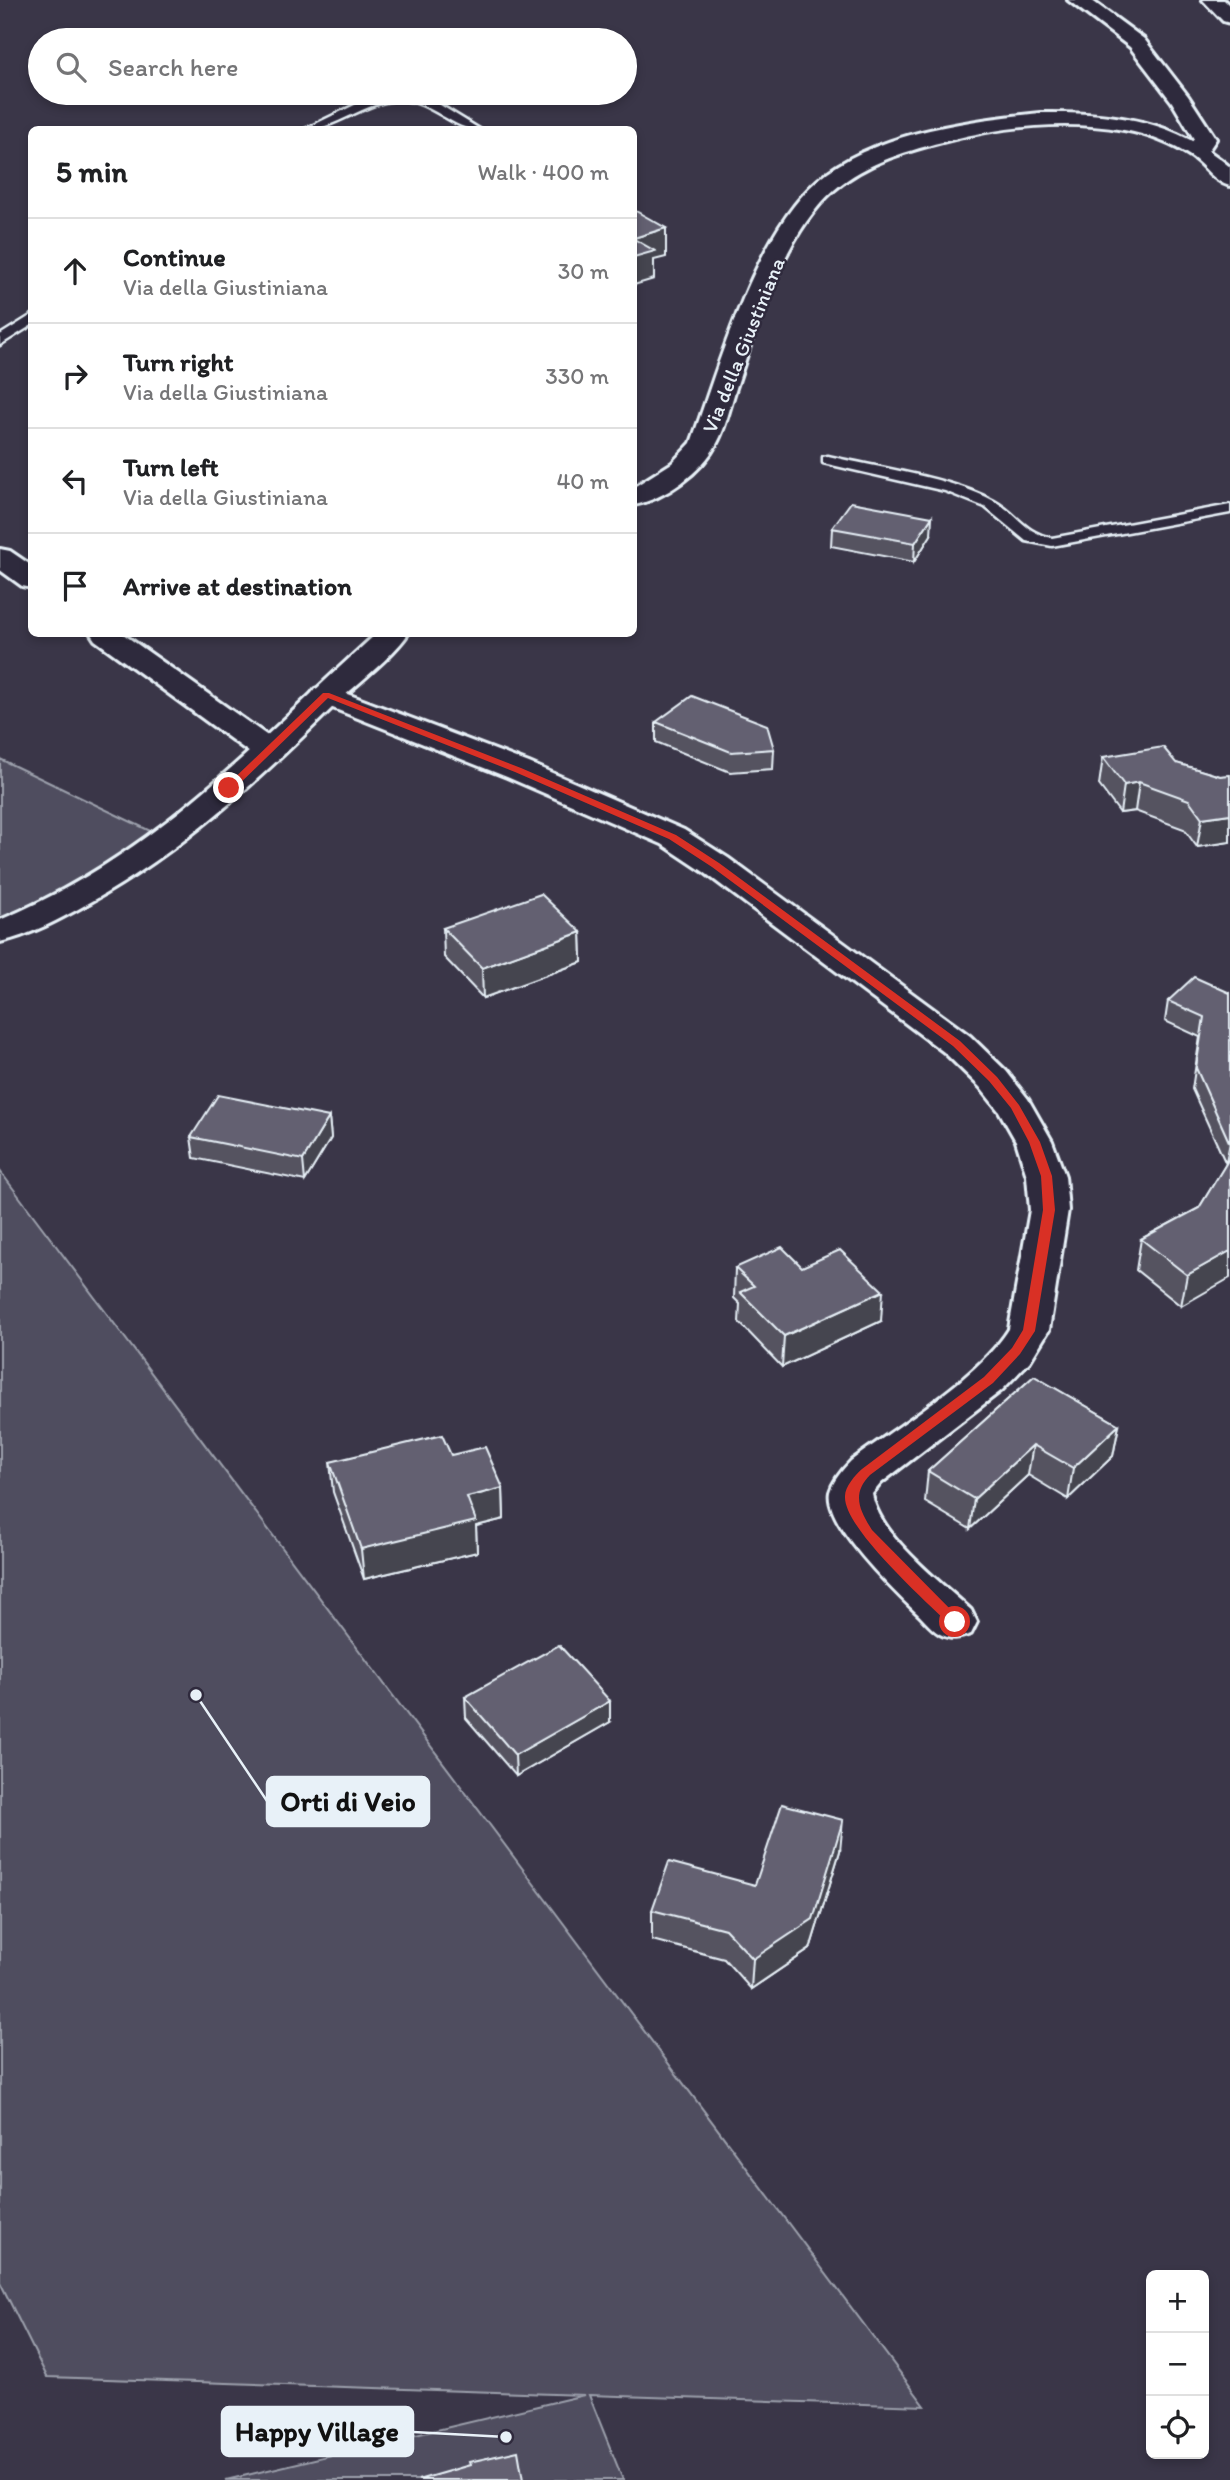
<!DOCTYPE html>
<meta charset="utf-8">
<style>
:root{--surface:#fff;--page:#f2f2f2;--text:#202124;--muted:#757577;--line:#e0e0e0}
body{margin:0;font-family:Itim,sans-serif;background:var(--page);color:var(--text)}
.controls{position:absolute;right:21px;bottom:21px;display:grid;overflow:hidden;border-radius:10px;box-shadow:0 4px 10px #0003}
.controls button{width:63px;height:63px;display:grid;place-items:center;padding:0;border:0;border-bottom:2px solid var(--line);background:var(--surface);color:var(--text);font:35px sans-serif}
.stop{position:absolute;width:21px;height:21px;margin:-16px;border:5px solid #d93025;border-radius:50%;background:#fff}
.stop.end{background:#d93025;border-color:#fff;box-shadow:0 2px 7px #0008}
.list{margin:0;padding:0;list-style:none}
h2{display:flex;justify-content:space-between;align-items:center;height:91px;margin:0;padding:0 28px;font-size:30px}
h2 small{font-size:23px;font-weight:400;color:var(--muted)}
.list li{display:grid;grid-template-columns:46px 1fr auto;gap:21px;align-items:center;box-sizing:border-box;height:105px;padding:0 28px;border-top:2px solid var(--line)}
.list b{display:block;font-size:26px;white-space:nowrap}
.list p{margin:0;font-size:23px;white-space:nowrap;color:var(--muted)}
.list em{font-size:23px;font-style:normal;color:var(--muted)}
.icon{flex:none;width:38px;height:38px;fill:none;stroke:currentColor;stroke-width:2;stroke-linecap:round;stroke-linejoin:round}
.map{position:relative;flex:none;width:1230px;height:2480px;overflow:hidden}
.search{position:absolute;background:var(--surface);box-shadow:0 4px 10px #0003;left:28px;top:28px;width:609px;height:77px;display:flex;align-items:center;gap:18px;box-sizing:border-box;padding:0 24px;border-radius:38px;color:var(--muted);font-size:26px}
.panel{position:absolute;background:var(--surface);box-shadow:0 4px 10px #0003;left:28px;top:126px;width:609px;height:511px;border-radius:10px}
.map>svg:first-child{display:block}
.green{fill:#504e5f;stroke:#9ca0ac;stroke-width:2}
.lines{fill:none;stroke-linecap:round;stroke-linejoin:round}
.lane-casing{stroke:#e8f1f8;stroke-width:5}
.street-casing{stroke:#e8f1f8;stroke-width:6}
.secondary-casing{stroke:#e8f1f8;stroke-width:6}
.highway-casing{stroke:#e8f1f8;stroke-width:6}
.lane{fill:#2f2a3d;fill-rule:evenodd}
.street{fill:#2f2a3d;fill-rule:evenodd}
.secondary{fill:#2f2a3d;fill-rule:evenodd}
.highway{fill:#2f2a3d;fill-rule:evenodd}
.wall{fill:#555361;stroke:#e8f1f8;stroke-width:2}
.shaded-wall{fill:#45444f;stroke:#e8f1f8;stroke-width:2}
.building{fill:#636171;stroke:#e8f1f8;stroke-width:2}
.route{fill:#d93025}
.labels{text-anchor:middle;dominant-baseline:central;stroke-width:5;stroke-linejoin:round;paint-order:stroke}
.far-street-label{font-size:21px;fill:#e8f1f8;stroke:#2f2a3d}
.leader{fill:none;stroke:#e8f1f8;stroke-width:2.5}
.callout-dot{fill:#e8f1f8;stroke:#2f2a3d;stroke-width:2.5}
.callout{fill:#e8f1f8;stroke:#e8f1f8;stroke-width:2.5}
.callout-label{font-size:28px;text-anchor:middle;font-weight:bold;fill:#111}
</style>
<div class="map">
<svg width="1230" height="2480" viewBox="0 0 1230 2480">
<rect width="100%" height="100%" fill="#3a3648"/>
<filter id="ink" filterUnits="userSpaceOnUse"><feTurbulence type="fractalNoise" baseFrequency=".0143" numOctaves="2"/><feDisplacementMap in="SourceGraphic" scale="14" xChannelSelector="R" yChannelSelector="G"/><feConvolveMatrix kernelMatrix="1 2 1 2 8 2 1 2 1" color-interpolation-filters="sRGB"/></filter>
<g filter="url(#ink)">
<path class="green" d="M0,759L165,838L144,855L0,921Z
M0,1171L925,2406L589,2395L623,2480H226L584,2395L47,2377L0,2282Z"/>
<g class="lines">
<g class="lane-casing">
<path id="lane" d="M398,94L432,100L481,130C452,130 432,101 401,100C365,100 337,130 303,130L363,101Z
M32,315V325L0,345V335Z
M828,456C875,467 953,478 994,501C1018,514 1023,532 1052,538L1230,505V513L1052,546L1026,541L985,507L945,491L823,463V457Z"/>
</g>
<g class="street-casing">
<path id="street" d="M1068,0H1091L1144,39L1188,96L1216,139L1206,154H1190L1187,149L1194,139L1172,102L1130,47Z
M0,549L10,551L32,566V588L22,586L0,570Z
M91,634H123L279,744L284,751L279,758L268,760L257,758L95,640Z
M326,686L529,763L684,830L728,858L970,1036L1006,1071L1028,1099L1052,1141L1065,1176L1068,1210L1049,1330L1030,1361L1002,1390L881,1483L872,1494C879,1536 940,1581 971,1610L977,1622L971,1634C960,1638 951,1640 940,1634C931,1629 924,1619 916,1612C894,1591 824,1524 830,1492C833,1481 843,1469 851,1461C898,1426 979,1377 1009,1329L1030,1210L1027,1176L1016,1141L999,1111L980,1087L944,1052L704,872L662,844L507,777L315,701L311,695L315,689Z"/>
</g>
<g class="secondary-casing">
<path id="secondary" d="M1041,113C1112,112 1174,119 1230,167V186C1214,182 1205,166 1192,157C1173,144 1147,134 1124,130C1067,120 1005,126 950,140C910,150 866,162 834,190C783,235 757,325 736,388C730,406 726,427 717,443C702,472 665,499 634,505V487L672,463L691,443C720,364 754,236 818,180C873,133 971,120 1041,113Z
M376,634H408C390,659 361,680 339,701C262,777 183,851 87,904C60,919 31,935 0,942V920C158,854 253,745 376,634Z"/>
</g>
<g class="highway-casing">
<path id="highway" d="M1203,0H1224L1230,6V23L1223,21Z"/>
</g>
<use href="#lane" class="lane"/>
<use href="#street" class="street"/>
<use href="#secondary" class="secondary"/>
<use href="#highway" class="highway"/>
</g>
<path class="wall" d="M832,528L931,535L914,562L831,546Z
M656,722L774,749L773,769L730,772L656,742Z
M1103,757L1176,763L1220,776L1230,775V842L1197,847L1184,829L1135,811L1120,813L1099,785Z
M443,928L581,932L582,962L483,998L444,957Z
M1230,993V1142L1226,1163L1181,1306L1136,1270L1141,1239L1199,1208L1226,1164L1192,1089L1200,1037L1165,1021L1168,1001Z
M329,1117L331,1138L305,1181L194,1158L191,1137Z
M802,1267L881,1321L782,1367L739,1322L740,1304L734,1298L735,1268Z
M1034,1376L1119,1425L1113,1456L1068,1499L1028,1475L970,1529L925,1502L928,1471Z
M451,1455L503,1488L504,1519L476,1526L477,1552L364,1579L333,1492L330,1462Z
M465,1697L610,1722L516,1776L466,1718Z
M840,1851L810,1949L751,1989L724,1959L652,1940V1910L755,1885Z"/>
<path class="shaded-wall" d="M666,228V257L654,260V279L634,285V238Z
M932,517L931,535L914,562L915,543Z
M1139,782L1135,811L1120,813L1124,785Z
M1230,814V842L1197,847L1202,818Z
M581,932L582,962L483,998L482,968Z
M329,1117L331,1138L305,1181L303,1160Z
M1230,1251V1278L1181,1306L1187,1275Z
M883,1291L881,1321L782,1367L784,1336Z
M1119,1425L1113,1456L1068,1499L1073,1468Z
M1033,1445L1028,1475L970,1529L974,1499Z
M503,1488L504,1519L476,1526L477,1552L364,1579L361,1549L467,1497Z
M610,1701V1722L516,1776L515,1755Z
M843,1820L840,1851L810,1949L751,1989L753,1959Z"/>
<path class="building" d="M634,210L666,228L634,238Z
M634,239L655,251L634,257Z
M851,502L932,517L915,543L832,528Z
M692,696L767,725L774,749L731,752L656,722Z
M1163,747L1176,763L1220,776L1230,775V814L1202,818L1189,800L1139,782L1124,785L1103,757Z
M541,894L581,932L482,968L443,928Z
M1194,977L1230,993V1144L1196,1068L1204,1017L1168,1001Z
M218,1095L329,1117L303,1160L191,1137Z
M1230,1157V1251L1187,1275L1141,1239L1199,1208Z
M782,1247L802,1267L840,1250L883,1291L784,1336L740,1292L754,1286L735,1268Z
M1034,1376L1119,1425L1073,1468L1033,1445L974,1499L928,1471Z
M442,1435L451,1455L485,1447L503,1488L467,1497L476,1521L361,1549L330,1462Z
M559,1645L610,1701L515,1755L465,1697Z
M782,1804L843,1820L813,1919L753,1959L725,1929L652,1910L669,1862L755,1885Z
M518,2451L523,2480H418L470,2465L469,2462Z"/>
</g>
<path class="route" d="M323,693H329L521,768L676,835L719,863L960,1041L997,1077L1019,1105L1040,1142L1052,1176L1055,1210L1035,1331L1020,1354L993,1383L870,1475C851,1494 860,1511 872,1530L960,1619V1626H951C927,1602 843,1528 845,1496C845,1487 855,1475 862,1469L984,1377L1012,1348L1023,1330L1043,1210L1041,1176L1029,1142L1011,1108L989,1081L953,1046L712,867L669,839L515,772L328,698L233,790H226V786Z"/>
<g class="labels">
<g class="far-street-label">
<text transform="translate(743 345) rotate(-68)">Via della Giustiniana</text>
</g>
</g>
<path class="leader" d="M196 1695L267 1801M506 2437L413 2432"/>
<g class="callout-dot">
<circle cx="196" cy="1695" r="7"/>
<circle cx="506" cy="2437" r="7"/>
</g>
<g class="callout">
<rect x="267" y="1777" width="162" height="49" rx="7"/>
<rect x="222" y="2407" width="191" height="49" rx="7"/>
</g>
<g class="callout-label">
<text x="348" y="1811">Orti di Veio</text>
<text x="317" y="2441">Happy Village</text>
</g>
</svg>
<div class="controls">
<button>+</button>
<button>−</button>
<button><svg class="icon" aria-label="locate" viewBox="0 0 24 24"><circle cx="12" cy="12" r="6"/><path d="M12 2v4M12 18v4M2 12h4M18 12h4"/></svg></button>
</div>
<div class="stop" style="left:955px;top:1622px"></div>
<div class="stop end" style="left:229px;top:788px"></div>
<div class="search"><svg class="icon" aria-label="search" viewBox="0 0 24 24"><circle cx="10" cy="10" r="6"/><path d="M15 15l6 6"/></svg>Search here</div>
<section class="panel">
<h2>5 min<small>Walk · 400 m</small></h2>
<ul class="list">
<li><svg class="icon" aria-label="ahead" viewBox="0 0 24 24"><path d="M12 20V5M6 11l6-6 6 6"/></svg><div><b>Continue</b><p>Via della Giustiniana</p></div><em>30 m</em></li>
<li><svg class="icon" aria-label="right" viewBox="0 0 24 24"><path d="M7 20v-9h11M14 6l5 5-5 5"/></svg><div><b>Turn right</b><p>Via della Giustiniana</p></div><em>330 m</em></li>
<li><svg class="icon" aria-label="left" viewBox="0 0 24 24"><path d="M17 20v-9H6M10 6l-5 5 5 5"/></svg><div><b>Turn left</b><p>Via della Giustiniana</p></div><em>40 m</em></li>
<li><svg class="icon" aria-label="arrive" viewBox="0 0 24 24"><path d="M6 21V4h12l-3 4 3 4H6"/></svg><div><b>Arrive at destination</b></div></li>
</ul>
</section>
</div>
